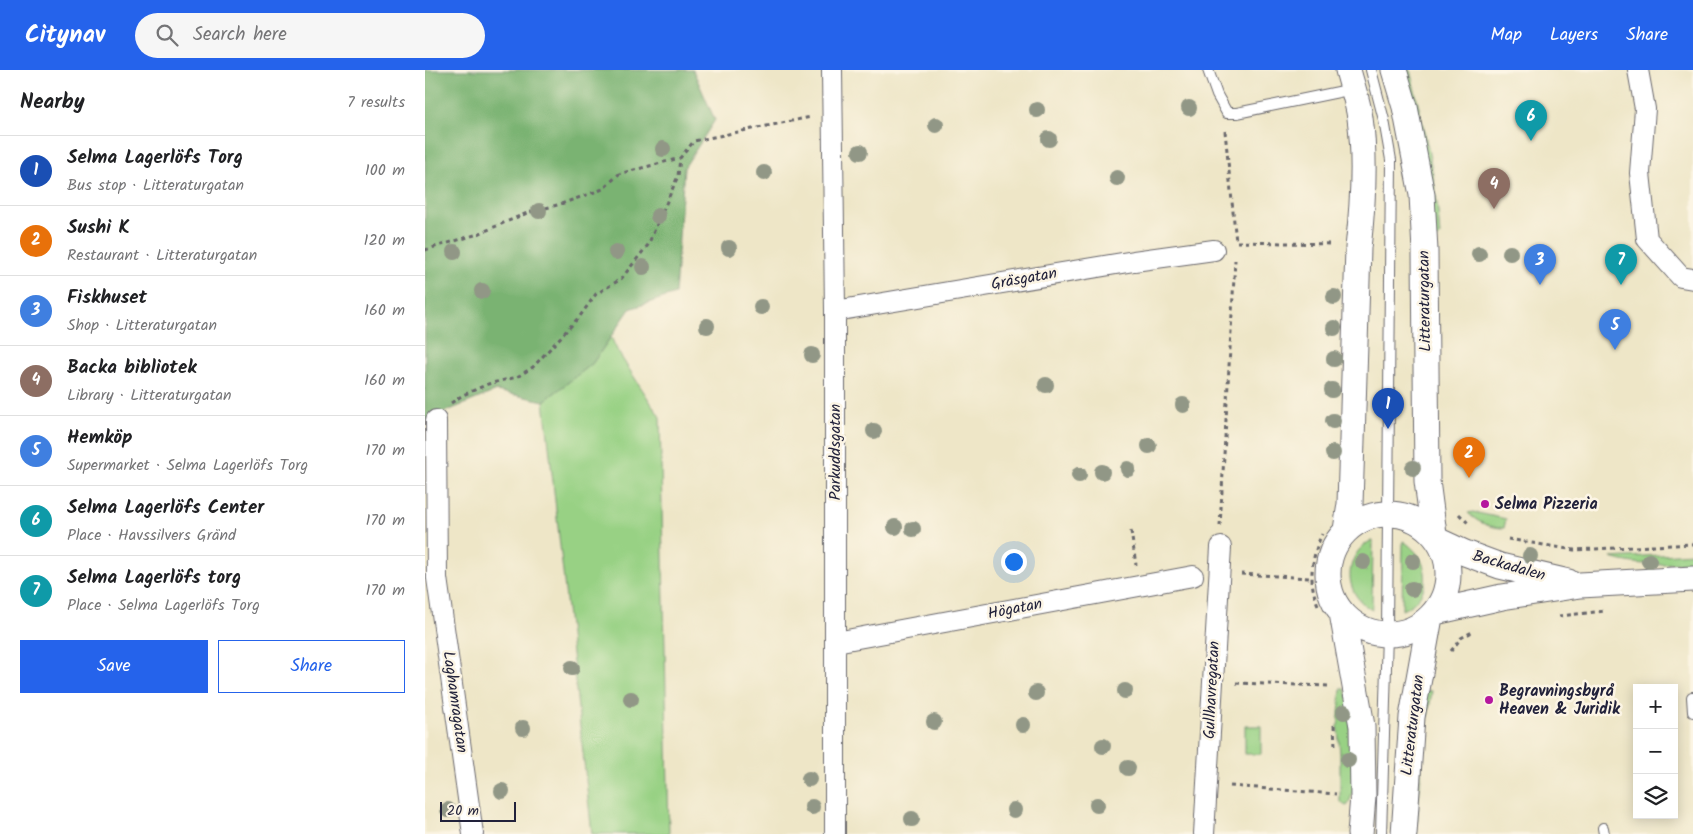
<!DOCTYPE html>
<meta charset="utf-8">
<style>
:root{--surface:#fff;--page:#f6f6f6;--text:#202124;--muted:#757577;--line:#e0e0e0;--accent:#2563eb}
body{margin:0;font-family:Kalam,sans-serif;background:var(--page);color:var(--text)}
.controls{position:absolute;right:15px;bottom:15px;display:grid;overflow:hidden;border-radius:0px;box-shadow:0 2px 12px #0003}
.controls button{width:45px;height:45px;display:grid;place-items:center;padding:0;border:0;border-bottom:1px solid var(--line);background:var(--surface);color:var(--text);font:25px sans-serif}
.scale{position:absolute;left:15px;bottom:12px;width:76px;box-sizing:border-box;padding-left:5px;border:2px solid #22223b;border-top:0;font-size:14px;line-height:18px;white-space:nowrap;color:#22223b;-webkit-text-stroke:4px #fcf5e5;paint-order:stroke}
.you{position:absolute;left:588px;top:491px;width:18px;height:18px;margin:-12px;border:4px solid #fff;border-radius:50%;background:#1a73e8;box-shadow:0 0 0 8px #1a73e833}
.badge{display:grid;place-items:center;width:32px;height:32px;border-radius:50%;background:var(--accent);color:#fff;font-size:16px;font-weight:700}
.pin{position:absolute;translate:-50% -41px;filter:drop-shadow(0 1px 2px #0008)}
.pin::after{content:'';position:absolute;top:26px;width:18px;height:15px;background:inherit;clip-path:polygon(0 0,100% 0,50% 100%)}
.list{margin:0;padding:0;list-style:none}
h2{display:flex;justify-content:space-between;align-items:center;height:65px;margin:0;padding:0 20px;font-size:21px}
h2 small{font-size:16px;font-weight:400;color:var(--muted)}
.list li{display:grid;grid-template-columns:32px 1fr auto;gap:15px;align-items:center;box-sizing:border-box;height:70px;padding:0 20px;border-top:1px solid var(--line)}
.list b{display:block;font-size:19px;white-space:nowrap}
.list p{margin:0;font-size:16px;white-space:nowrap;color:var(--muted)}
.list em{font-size:16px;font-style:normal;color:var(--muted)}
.actions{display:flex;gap:10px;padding:15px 20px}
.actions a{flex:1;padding:11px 0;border:1px solid var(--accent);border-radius:0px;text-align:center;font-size:18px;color:var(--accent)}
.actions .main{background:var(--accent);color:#fff}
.icon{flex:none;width:28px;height:28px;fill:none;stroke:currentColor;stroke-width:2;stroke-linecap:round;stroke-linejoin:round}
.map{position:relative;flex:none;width:1268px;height:764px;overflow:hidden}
header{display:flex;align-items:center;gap:30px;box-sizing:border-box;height:70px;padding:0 25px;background:var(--accent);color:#fff}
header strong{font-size:24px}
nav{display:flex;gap:28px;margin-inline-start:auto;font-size:18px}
.search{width:350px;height:45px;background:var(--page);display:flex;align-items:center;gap:12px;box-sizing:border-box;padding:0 18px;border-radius:28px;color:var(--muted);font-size:19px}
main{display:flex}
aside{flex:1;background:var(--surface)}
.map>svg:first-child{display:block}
.green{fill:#98d184;stroke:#5d7a60}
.forest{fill:#7ab372;stroke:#4e6a56}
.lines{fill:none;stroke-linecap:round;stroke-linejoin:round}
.service-casing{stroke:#69676c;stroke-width:12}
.minor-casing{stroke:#69676c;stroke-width:22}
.tertiary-casing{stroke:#69676c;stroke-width:27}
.path{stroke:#69676c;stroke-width:3;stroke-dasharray:4 4;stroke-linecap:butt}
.service{stroke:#fff;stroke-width:10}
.minor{stroke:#fff;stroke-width:20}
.tertiary{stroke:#fff;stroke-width:25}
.tree{fill:#919786}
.poi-dot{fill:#b5179e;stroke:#fcf5e5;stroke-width:2}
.labels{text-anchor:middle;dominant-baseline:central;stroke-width:5;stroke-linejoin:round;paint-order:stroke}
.street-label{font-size:16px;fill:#22223b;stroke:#fcf5e5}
.poi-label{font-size:16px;font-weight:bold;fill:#22223b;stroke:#fcf5e5;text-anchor:start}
</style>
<header>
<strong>Citynav</strong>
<div class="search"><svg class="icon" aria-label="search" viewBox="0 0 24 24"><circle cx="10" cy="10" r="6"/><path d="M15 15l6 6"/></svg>Search here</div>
<nav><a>Map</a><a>Layers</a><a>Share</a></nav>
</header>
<main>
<aside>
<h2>Nearby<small>7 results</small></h2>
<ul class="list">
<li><span class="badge" style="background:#1a4fb4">1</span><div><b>Selma Lagerlöfs Torg</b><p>Bus stop · Litteraturgatan</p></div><em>100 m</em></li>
<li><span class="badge" style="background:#e8710a">2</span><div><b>Sushi K</b><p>Restaurant · Litteraturgatan</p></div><em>120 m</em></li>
<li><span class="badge" style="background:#3f7fe0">3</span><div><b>Fiskhuset</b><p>Shop · Litteraturgatan</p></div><em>160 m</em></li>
<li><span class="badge" style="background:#8d6e63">4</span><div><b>Backa bibliotek</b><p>Library · Litteraturgatan</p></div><em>160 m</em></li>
<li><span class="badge" style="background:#3f7fe0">5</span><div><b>Hemköp</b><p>Supermarket · Selma Lagerlöfs Torg</p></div><em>170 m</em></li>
<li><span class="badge" style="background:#0f9aa8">6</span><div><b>Selma Lagerlöfs Center</b><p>Place · Havssilvers Gränd</p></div><em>170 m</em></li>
<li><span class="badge" style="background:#0f9aa8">7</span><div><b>Selma Lagerlöfs torg</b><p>Place · Selma Lagerlöfs Torg</p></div><em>170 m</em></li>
</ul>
<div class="actions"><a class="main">Save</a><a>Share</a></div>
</aside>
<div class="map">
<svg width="1268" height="764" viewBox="0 0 1268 764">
<rect width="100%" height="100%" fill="#fcf5e5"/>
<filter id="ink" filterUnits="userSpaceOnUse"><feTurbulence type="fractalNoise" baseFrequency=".02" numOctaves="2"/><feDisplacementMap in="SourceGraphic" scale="10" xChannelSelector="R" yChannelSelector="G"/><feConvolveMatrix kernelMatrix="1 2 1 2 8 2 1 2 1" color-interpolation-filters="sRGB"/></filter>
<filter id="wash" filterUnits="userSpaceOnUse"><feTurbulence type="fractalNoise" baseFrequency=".0096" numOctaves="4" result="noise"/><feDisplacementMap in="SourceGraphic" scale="20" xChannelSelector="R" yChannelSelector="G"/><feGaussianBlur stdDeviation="1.12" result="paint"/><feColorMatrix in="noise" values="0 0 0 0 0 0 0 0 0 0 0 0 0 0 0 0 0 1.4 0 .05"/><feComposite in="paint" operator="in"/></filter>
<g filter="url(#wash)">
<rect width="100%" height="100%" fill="#eee6c7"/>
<path class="green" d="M978,0H985C998,55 1012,109 1015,166L1013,168H1009Z
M186,267L193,282L235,347L244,764H167L119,331L167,294Z
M1048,442L1081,449L1079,458C1066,458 1053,453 1043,443Z
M948,470L947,540C927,529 919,507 930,486C934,479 940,473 948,470Z
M978,471C1006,488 1010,526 977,540Z
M1268,483V492C1240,494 1213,497 1186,488Z
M916,619H920L924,632L929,720L923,735L921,736L915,732V684L913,658Z
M1001,620L1007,621L998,678L992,760V764H990Z
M820,656H836V684H820Z"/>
<path class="forest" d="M0,0H268L290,50L259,98L250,224L205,239L167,294L119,331L71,321L0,350Z"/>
</g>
<g filter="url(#ink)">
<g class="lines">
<g class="service-casing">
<path id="service" d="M783,0L792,25L802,43H812L928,19
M946,0L959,50L966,90L962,564L956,764
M1268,627H1267L1268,642
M1178,758L1179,764"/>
</g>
<g class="minor-casing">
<path id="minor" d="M407,0L410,241V764
M1213,0L1220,39L1215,103L1222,169L1256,207L1268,209
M410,241L709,191L789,180
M11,350L12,508L48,764
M411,572L768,506
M779,764L796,477"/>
</g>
<g class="tertiary-casing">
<path id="tertiary" d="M969,0L980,37L997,125L1000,181L1002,411L1009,464
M903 504a60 60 0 1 1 120 0a60 60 0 1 1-120 0Z
M921,460L925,434L933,178C938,135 941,91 935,48C933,32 927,16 923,0
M1014,471L1040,483L1075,496L1143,512
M1010,542L1077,527L1155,515L1268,509
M917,543L937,656L938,726L935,764
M979,764L987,647L1005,547"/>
</g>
<path class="path" d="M800,61L811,172
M812,172L908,174
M0,180L53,164L102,143L136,134L178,119L194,104L255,88
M26,333L38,325L63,314L92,307L108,297L155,246L171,224L196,209L223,175L253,106L255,88L269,71L386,47
M1034,444L1045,455
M795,456L810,190
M706,461L711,495
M1083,469L1149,480L1268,474
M816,504L886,508
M893,535C883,512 886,488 897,464
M1134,546L1180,541
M1026,581L1036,568L1049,561
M811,613L905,616
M909,655L910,676
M805,716L911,724"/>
<use href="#service" class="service"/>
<use href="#minor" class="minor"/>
<use href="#tertiary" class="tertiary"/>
</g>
<g class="tree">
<circle cx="764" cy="38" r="8"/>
<circle cx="612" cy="40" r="8"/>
<circle cx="511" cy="55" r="8"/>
<circle cx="624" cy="69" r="8"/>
<circle cx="238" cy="79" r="8"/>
<circle cx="435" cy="82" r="8"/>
<circle cx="339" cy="103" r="8"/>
<circle cx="692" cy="108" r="8"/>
<circle cx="114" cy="141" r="8"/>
<circle cx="233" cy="146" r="8"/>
<circle cx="304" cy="178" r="8"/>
<circle cx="29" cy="182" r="8"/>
<circle cx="191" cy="182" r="8"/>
<circle cx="1085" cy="183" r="8"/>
<circle cx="1054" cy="184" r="8"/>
<circle cx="218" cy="197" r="8"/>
<circle cx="57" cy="221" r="8"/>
<circle cx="909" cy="227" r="8"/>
<circle cx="336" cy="237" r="8"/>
<circle cx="282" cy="256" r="8"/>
<circle cx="909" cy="258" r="8"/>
<circle cx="387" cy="285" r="8"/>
<circle cx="909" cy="289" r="8"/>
<circle cx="621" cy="315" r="8"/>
<circle cx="907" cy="320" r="8"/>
<circle cx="758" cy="335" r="8"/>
<circle cx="908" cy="351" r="8"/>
<circle cx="449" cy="361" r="8"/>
<circle cx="724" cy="376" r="8"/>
<circle cx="908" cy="383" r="8"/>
<circle cx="988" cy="398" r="8"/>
<circle cx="703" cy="399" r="8"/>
<circle cx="677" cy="402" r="8"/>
<circle cx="654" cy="405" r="8"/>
<circle cx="470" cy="457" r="8"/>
<circle cx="488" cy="459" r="8"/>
<circle cx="1105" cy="486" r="8"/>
<circle cx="988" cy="491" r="8"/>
<circle cx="1224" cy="491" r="8"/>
<circle cx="938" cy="492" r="8"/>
<circle cx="987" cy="519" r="8"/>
<circle cx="147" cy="598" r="8"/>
<circle cx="700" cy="621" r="8"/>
<circle cx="611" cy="623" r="8"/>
<circle cx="206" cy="629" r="8"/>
<circle cx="919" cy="642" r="8"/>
<circle cx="509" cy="652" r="8"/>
<circle cx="598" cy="655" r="8"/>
<circle cx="98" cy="658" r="8"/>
<circle cx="678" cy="676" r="8"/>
<circle cx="923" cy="690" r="8"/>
<circle cx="703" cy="698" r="8"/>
<circle cx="384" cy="709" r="8"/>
<circle cx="77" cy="721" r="8"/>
<circle cx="672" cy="735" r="8"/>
<circle cx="387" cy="737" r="8"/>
<circle cx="23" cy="740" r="8"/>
<circle cx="589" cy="740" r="8"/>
<circle cx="487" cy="749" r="8"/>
</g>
</g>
<g class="poi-dot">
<circle cx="1060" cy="434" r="5"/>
<circle cx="1064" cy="630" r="5"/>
</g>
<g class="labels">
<g class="street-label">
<text transform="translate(599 209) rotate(-10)">Gräsgatan</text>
<text transform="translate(1000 231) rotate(-91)">Litteraturgatan</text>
<text transform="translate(410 382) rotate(-90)">Parkuddsgatan</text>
<text transform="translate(1084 496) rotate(16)">Backadalen</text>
<text transform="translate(590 539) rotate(-11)">Högatan</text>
<text transform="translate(787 620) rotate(-87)">Gullhavregatan</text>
<text transform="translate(30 632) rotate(82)">Laghamragatan</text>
<text transform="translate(988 655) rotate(-83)">Litteraturgatan</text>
</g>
<g class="poi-label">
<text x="1070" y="434">Selma Pizzeria</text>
<text x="1074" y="621">Begravningsbyrå<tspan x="1074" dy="18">Heaven &amp; Juridik</tspan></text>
</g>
</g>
</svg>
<div class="controls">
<button>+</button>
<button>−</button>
<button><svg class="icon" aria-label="layers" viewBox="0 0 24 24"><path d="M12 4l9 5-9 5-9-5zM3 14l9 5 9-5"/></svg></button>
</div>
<div class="scale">20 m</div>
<div class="you"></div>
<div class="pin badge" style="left:963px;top:359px;background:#1a4fb4">1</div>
<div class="pin badge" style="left:1044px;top:408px;background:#e8710a">2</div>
<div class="pin badge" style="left:1115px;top:215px;background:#3f7fe0">3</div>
<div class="pin badge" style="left:1069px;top:139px;background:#8d6e63">4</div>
<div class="pin badge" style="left:1190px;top:280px;background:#3f7fe0">5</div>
<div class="pin badge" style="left:1106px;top:71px;background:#0f9aa8">6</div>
<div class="pin badge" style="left:1196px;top:215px;background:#0f9aa8">7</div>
</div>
</main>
